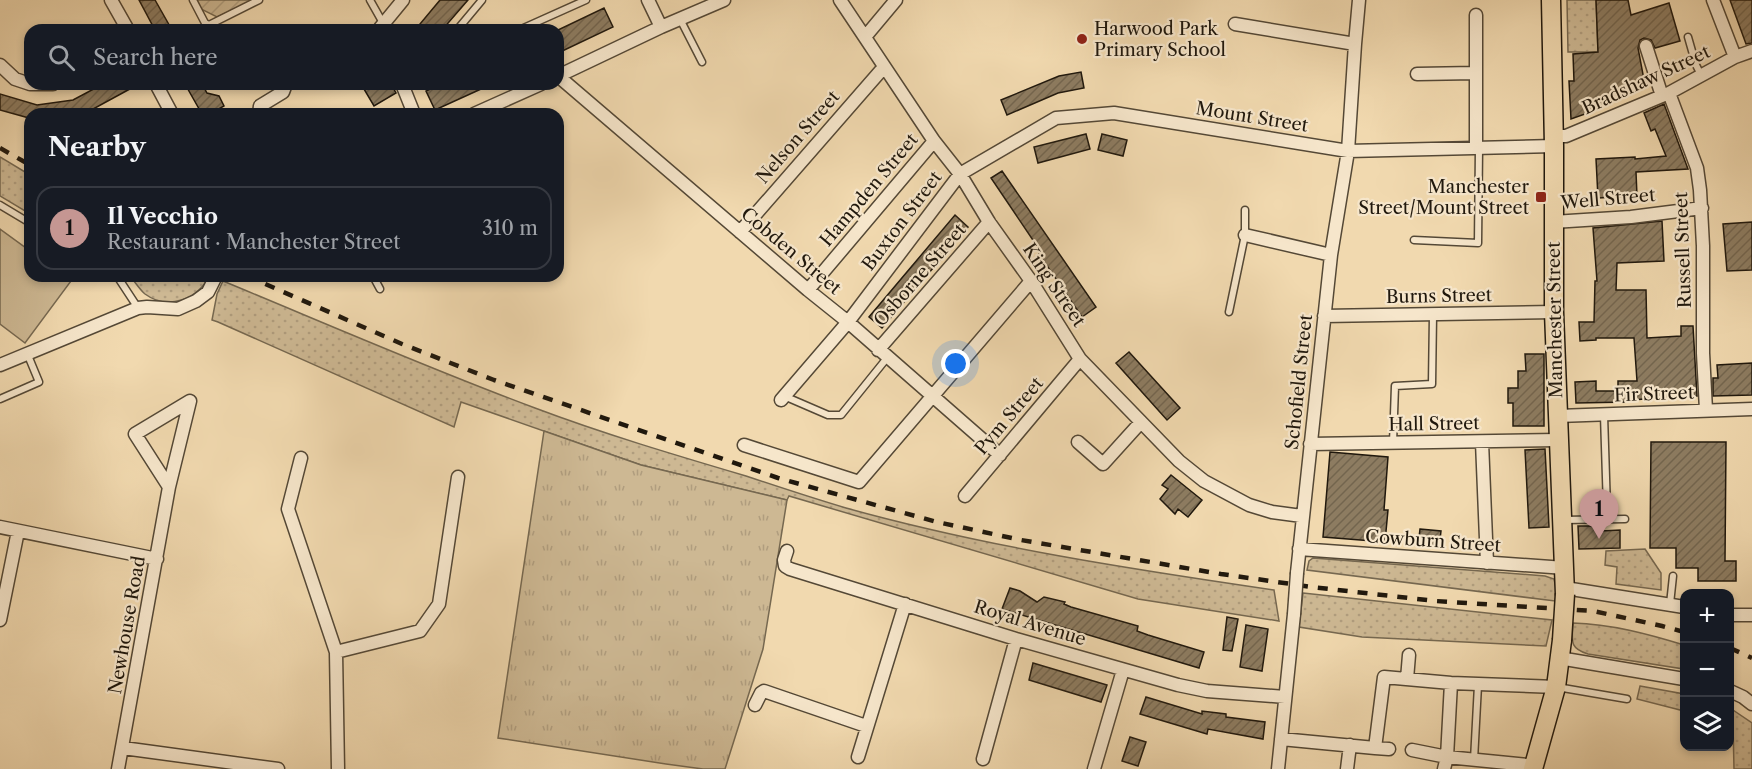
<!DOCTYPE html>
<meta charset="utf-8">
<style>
:root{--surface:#171b24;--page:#242831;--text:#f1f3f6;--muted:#9ea1a6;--line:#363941;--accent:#c59692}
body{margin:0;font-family:"Libre Caslon Text",serif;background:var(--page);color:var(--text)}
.controls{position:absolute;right:18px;bottom:18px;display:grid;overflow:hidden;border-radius:12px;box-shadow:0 3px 9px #0003}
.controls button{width:54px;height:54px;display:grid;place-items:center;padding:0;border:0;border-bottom:2px solid var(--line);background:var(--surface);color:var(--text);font:30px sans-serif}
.you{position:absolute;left:956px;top:364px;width:21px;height:21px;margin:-15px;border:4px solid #fff;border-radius:50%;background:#1a73e8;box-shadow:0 0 0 9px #1a73e833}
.badge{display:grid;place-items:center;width:39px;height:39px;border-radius:50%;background:var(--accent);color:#111;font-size:20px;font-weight:700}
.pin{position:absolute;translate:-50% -50px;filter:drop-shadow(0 2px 3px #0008)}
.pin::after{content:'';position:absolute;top:32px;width:21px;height:18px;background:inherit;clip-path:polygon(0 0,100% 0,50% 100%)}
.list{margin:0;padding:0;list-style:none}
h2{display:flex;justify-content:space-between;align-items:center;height:78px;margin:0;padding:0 24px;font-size:26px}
h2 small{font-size:20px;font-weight:400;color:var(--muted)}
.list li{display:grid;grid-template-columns:39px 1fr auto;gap:18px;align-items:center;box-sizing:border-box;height:84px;margin:0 12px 12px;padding:0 12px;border:2px solid var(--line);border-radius:18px}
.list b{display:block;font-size:22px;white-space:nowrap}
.list p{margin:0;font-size:20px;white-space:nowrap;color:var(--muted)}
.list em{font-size:20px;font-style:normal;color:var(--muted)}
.icon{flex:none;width:33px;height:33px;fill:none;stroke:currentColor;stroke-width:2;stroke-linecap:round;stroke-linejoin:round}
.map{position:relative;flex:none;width:1752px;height:769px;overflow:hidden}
.search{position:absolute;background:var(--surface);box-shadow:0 3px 9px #0003;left:24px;top:24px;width:540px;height:66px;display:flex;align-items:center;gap:15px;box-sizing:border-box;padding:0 21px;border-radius:18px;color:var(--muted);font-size:22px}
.panel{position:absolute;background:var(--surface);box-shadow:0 3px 9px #0003;left:24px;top:108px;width:540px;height:174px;border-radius:18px}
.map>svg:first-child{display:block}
.grass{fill:url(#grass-dots);stroke:#766850;stroke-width:1.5}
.park{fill:url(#park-tufts);stroke:#766850;stroke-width:1.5}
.garden{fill:url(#garden-furrows);stroke:#766850;stroke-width:1.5}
.pitch{fill:#cdb893;stroke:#766850;stroke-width:1.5}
.building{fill:url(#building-hatch);stroke:#20180d;stroke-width:1.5}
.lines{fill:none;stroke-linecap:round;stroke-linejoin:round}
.service-casing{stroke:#544836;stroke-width:9}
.minor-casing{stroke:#544836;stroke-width:15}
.primary-casing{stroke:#20180d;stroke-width:21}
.service{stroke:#f6e6cb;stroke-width:6}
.minor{stroke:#f6e6cb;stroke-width:12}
.primary{stroke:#f1d9af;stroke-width:18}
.rail{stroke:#20180d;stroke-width:4.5;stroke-dasharray:10 10;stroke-linecap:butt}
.minor-bridge-casing{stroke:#544836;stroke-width:15;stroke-linecap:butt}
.primary-bridge-casing{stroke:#20180d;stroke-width:21;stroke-linecap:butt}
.minor-bridge{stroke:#f6e6cb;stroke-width:12}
.primary-bridge{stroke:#f1d9af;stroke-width:18}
.poi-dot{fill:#8f2418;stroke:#f6e6cb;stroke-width:2}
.labels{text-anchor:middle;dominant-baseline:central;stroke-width:4.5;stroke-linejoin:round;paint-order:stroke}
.poi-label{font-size:18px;fill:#20180d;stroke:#f6e6cb;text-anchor:start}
.street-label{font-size:18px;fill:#20180d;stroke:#f6e6cb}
</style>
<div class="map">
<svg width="1752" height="769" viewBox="0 0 1752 769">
<defs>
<pattern id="grass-dots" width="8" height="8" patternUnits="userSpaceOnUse" patternTransform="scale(1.5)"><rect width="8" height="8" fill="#cdb893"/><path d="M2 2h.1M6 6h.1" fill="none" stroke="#b09d7e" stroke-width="1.8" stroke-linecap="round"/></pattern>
<pattern id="park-tufts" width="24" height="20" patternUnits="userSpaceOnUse" patternTransform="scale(1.5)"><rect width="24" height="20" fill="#cdb893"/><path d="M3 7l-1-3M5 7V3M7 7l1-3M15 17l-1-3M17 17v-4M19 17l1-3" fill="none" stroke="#b09d7e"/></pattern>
<pattern id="garden-furrows" width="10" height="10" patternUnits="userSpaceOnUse" patternTransform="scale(1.5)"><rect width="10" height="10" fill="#cdb893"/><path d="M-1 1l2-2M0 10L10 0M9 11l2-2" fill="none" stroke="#b09d7e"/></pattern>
<pattern id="building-hatch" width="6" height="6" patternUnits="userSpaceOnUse" patternTransform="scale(1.5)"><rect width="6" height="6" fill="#8d7c61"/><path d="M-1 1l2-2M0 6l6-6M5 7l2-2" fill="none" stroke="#73654e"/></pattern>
</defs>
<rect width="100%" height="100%" fill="#f1d9af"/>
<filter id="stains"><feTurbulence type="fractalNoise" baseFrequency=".00333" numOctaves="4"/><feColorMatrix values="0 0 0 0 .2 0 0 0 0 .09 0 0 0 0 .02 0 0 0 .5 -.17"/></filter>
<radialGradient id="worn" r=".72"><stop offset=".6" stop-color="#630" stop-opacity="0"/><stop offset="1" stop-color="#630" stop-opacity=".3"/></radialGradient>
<path class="grass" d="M1567,0H1596L1598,52H1568Z
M0,157L30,175V214L0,196Z
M129,276H209C198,299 168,311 145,294C139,289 135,281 129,276Z
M223,281C327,324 430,369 535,408C604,434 675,455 746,476C779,487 812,498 846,508C986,547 1130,569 1274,590L1279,621L1138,599L789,496L787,500L641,465L461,402L454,427L218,322L212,320L217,294Z
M1645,549L1661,573V590L1616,584L1617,567L1605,565L1606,551Z
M1313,558L1545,576L1554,579L1557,593L1555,601L1307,570L1309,561Z
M1303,593L1552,620L1546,646L1362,637L1299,627Z
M1573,623C1611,624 1648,634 1684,645V669L1588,654C1569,648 1572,641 1573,623Z
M1640,686L1684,694V711L1637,699Z
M1730,708L1752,723V769H1734L1733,725L1730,723Z"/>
<path class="park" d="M544,431L641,465L787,500L763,649L725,769H703L666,764L498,738Z"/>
<path class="garden" d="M196,0H255L217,17L201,9Z"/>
<path class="pitch" d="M0,229L30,251V276H64L71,281L25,343L0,324Z"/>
<path class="building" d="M139,0H155L172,30H155Z
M440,0H468L442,30H415Z
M1596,0H1628L1631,15L1669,3L1680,41L1655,48L1651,40L1644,38L1640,40L1638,48L1645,85L1599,107V109L1571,119L1569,81H1574L1573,54L1598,52Z
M1730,0H1752V43L1746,44Z
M604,8L613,27L558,53V30Z
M1081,72L1084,88L1058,93L1007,115L1001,100L1059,76Z
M103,84H139L84,114H30L29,118L0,110V94L37,105L73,100Z
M185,84H202L207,93L219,96L224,106L210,114H202Z
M361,84H391L396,93L374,106Z
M441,84H492L435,110L426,91Z
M1664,104L1688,169L1636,172L1637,196L1598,198L1596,159L1635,157V159L1666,156L1655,129L1651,131L1644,113Z
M1086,134L1090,149L1038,163L1034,147Z
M1102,134L1127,140L1123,156L1098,150Z
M1002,171L1096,307L1082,317L1039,254L1041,252L991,178Z
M955,215L968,227L882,328L869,317Z
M1662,221L1664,261L1617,263L1616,290H1646L1647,338L1681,336V326H1693L1697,396L1629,400V402L1576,403L1575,382L1596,381V391H1618V381H1637L1634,338H1596V340L1580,341L1579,322H1594L1595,281H1597L1593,228Z
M1752,222V270L1727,271L1723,224Z
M1129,352L1180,408L1167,420L1116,363Z
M1525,354H1544V426H1513V403H1508V388H1518V371H1526Z
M1752,363V395L1713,396V378H1718L1717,365Z
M1651,442H1726L1725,561H1736V581H1698V568H1676V548H1650Z
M1545,449L1549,527L1529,528L1525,450Z
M1330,452L1388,457L1384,510H1388L1385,542L1323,537Z
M1171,475L1202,500L1188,517L1178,509L1175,514L1160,499L1168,489L1162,485Z
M1578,526H1601V531L1620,530V548L1579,549Z
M1420,529L1441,531L1439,548L1418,546Z
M1010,588L1020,591L1037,602L1044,597L1065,602L1064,604L1071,607L1138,626L1137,631L1148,635L1204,652L1199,668L1002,609Z
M1227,617L1238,619L1232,651L1223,650Z
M1246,625L1268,629L1262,671L1240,667Z
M1033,663L1107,685L1101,702L1029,680Z
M1146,697L1202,714V711L1226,714V717L1265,722L1263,739L1208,729L1207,734L1140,714Z
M1130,737L1146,742L1138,766L1122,761Z"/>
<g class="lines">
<g class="service-casing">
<path id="service" d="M193,0L205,23L209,25L259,0
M370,0L383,23
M680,19L702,62
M457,30L482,0
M519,30L586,0
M1688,37L1696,65L1701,75
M0,205L30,223
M1414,240L1478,243L1479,148
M117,276L138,308
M373,276L380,289
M1229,312L1245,235V210
M784,396L828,415H841L887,358
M0,399L39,382L27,353
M1604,415L1607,509
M1393,443L1395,386L1432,384L1433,315
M1563,520L1625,519
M1670,604L1673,576
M1557,687L1627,699
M1474,760L1478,685"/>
</g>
<g class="minor-casing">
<path id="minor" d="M111,0L128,30
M648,0L661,27
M840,0L934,141L960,174L989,222L1031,281L1080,359L1179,461L1204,481L1249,505L1272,512L1302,516
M1713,0L1735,57
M1235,24L1355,44
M381,30L380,28L403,0
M865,37L896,0
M1646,46L1662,96
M0,65L15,79L30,84
M1417,74L1475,73
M558,76L808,290L848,322L1000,455
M558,76L661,27L724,0
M30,84H53
M156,84L172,114
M402,84L414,114
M1669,93L1697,168L1700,190L1703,246V353L1706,410
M259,114L260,106L283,92L286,84
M474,114L541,84
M1554,136H1566L1669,93L1735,57L1752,51
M1476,148V15
M1553,222L1631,217L1702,208
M740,232L884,67
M1245,235L1331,255
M808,290L934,141
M1324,316L1554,312
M878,350L989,222
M0,365L138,308L147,307L178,309L196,301L208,292L216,276
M781,400L848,322L960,174L1056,118L1114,113L1348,151L1554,146
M1558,416L1752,409
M1078,442L1103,464L1141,422
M1482,442L1487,563
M1310,444L1558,440
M744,445L859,482L1031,281
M301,458L288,509L336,652L338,769
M965,496L1080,359
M0,527L157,559
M1299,549L1565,568
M787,551L784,560L785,566L790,569L1016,639L1178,685L1207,691L1285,697
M1297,573L1331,255L1348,151L1355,44L1359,0
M1565,588L1684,607
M1730,615H1752
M0,620L18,531
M336,652L420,631L439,604L458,477
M1559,658L1684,679
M1407,679L1409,655
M1730,691L1743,697L1752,704
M755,705L761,693L764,691L866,726
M1281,739L1375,748L1384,677L1451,683L1556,687
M123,748L278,769
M1375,748L1389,749
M1412,750L1447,757L1527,765L1534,767
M858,757L905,604
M983,759L1016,639
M118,769L169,487L190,401L135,434L169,487
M1094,769L1123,670
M1278,769L1294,614
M1347,769L1350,745
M1444,769L1447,757L1451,683"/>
</g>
<g class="primary-casing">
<path id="primary" d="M1551,0L1554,146V312L1565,594
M1533,769L1556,687L1562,640"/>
</g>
<use href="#service" class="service"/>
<use href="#minor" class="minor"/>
<use href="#primary" class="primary"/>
<path class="rail" d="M0,148L30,165
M247,276L402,344L494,380L778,478L937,522L1021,540L1221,574L1312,587L1435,601L1593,611L1662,626L1684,632
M1730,648L1752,658"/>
<g class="minor-bridge-casing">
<path id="minor-bridge" d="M1294,614L1297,573"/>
</g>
<g class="primary-bridge-casing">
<path id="primary-bridge" d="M1562,640L1565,594"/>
</g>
<use href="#minor-bridge" class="minor-bridge"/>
<use href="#primary-bridge" class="primary-bridge"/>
</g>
<g class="poi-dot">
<circle cx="1082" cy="39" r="6"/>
<rect x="1535" y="191" width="12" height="12" rx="3"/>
</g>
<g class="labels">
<g class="poi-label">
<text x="1094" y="29">Harwood Park<tspan x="1094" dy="21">Primary School</tspan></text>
<text x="1529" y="187" text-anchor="end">Manchester<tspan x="1529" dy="21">Street/Mount Street</tspan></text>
</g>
<g class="street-label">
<text transform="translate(1646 80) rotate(-25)">Bradshaw Street</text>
<text transform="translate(1252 117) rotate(9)">Mount Street</text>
<text transform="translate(798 137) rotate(-49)">Nelson Street</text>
<text transform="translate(869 190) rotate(-50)">Hampden Street</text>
<text transform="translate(1608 199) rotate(-5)">Well Street</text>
<text transform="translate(902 221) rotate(-53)">Buxton Street</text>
<text transform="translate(1683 250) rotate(-92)">Russell Street</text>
<text transform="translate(791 251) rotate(40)">Cobden Street</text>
<text transform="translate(920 275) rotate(-49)">Osborne Street</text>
<text transform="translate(1054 285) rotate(56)">King Street</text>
<text transform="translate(1439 296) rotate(-1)">Burns Street</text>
<text transform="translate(1555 320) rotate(-91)">Manchester Street</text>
<text transform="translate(1299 382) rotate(-84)">Schofield Street</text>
<text transform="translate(1654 394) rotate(-2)">Fir Street</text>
<text transform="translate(1009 416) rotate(-50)">Pym Street</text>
<text transform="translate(1434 424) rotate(-1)">Hall Street</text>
<text transform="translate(1433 541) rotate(4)">Cowburn Street</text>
<text transform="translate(1030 623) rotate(17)">Royal Avenue</text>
<text transform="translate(127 625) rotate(-80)">Newhouse Road</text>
</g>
</g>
<rect width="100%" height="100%" filter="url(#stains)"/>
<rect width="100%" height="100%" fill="url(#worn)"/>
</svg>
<div class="controls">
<button>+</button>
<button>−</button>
<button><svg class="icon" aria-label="layers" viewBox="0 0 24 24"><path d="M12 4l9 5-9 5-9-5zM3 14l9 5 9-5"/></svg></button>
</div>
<div class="you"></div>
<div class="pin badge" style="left:1599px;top:539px">1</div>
<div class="search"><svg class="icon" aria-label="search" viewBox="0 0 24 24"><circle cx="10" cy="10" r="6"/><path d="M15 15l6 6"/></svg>Search here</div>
<section class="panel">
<h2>Nearby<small></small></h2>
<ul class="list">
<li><span class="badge">1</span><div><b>Il Vecchio</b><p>Restaurant · Manchester Street</p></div><em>310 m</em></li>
</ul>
</section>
</div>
